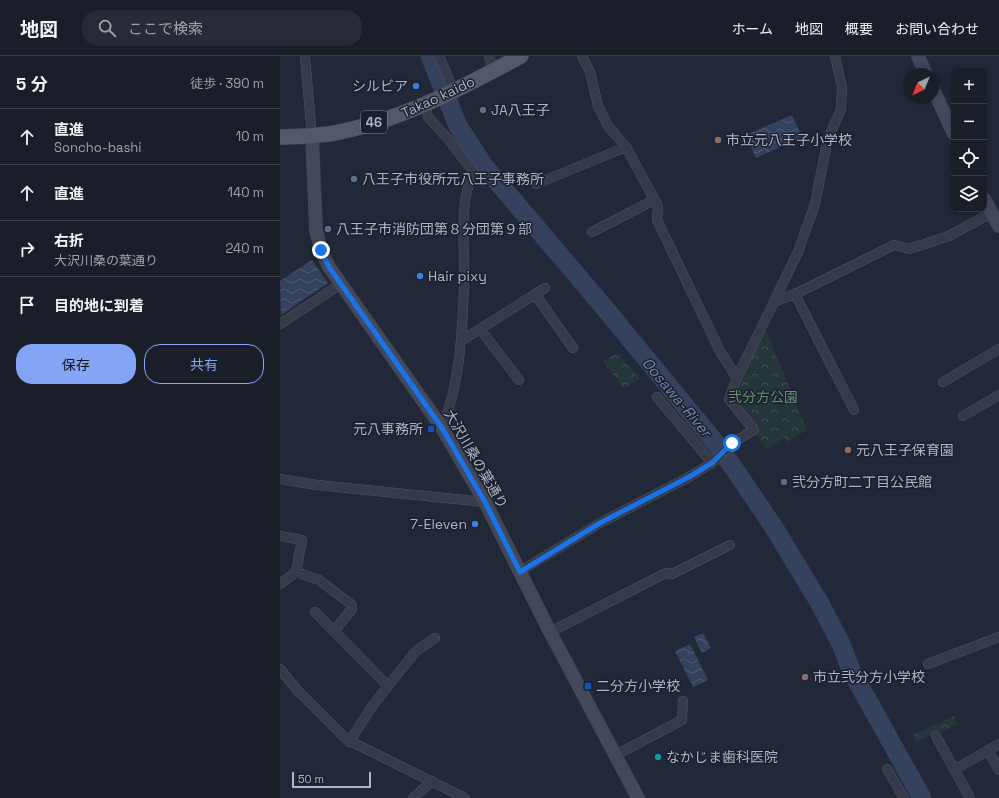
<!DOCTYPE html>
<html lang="ja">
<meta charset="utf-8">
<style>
:root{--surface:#191e29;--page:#262b35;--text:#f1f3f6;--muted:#9fa2a8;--line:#373c46;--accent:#84a4f5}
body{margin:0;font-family:"Space Grotesk","Noto Sans JP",sans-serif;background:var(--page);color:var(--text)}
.controls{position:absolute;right:12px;top:12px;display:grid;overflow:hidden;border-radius:8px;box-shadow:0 2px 6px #0003}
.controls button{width:36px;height:36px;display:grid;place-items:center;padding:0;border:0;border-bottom:1px solid var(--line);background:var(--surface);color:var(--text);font:20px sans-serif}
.compass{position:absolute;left:623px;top:12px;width:36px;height:36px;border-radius:50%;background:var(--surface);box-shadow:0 2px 6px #0003;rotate:223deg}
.scale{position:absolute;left:12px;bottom:10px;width:79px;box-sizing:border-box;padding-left:4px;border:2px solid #afb5c5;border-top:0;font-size:11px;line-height:14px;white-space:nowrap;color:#afb5c5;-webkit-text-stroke:3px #1a202d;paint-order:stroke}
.stop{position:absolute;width:12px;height:12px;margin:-9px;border:3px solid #1a73e8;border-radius:50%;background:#fff}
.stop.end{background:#1a73e8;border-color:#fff;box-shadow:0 1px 4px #0008}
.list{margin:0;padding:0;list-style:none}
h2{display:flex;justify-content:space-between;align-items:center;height:52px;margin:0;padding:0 16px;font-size:17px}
h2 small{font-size:13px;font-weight:400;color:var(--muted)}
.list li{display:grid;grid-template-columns:26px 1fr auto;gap:12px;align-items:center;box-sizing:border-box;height:56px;padding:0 16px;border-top:1px solid var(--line)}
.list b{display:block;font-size:15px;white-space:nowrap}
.list p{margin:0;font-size:13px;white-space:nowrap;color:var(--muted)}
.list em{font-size:13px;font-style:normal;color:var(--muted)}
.actions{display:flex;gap:8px;padding:12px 16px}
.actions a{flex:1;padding:9px 0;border:1px solid var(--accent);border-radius:16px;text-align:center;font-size:14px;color:var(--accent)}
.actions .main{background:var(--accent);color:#111}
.icon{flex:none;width:22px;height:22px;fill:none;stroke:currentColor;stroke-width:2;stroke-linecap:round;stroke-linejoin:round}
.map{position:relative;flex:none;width:719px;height:742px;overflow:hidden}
header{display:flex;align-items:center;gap:24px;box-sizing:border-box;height:56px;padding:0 20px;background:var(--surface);border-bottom:1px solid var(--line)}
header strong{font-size:19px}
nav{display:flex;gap:22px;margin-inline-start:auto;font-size:14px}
.search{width:280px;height:36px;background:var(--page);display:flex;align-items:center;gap:10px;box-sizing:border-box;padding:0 14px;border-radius:16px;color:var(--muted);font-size:15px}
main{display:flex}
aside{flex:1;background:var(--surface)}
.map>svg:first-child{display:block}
.park{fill:url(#park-crowns)}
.water{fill:url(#water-waves)}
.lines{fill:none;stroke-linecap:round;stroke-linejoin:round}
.stream{stroke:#35425e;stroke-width:3}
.river{stroke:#35425e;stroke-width:19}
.street-casing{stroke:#4f5563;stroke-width:10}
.secondary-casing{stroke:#3e4452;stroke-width:14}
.primary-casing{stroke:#3e4452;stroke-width:16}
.street{stroke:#353b48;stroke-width:9}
.secondary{stroke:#43495b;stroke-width:13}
.primary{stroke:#525968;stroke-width:15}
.route{stroke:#1a73e8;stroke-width:5}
.shop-dot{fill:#3f7fe0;stroke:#1a202d;stroke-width:1.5}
.service-dot{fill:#5c6f8a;stroke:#1a202d;stroke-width:1.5}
.education-dot{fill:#8d6e63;stroke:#1a202d;stroke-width:1.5}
.transit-dot{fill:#1a4fb4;stroke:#1a202d;stroke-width:1.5}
.culture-dot{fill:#0f9aa8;stroke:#1a202d;stroke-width:1.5}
.labels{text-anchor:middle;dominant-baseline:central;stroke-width:3;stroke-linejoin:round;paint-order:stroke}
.shield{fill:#1a202d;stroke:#828897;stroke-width:1}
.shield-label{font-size:13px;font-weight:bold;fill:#afb5c5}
.poi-label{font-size:14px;fill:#afb5c5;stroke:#1a202d;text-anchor:start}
.street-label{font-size:14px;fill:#afb5c5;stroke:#1a202d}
.park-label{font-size:14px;fill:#679476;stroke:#1a202d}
.water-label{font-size:15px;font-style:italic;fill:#7889ac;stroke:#1a202d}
</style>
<header>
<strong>地図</strong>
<div class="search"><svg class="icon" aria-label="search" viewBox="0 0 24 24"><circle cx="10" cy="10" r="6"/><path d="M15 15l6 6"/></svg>ここで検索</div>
<nav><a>ホーム</a><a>地図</a><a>概要</a><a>お問い合わせ</a></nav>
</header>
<main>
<aside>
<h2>5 分<small>徒歩 · 390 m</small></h2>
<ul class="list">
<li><svg class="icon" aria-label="ahead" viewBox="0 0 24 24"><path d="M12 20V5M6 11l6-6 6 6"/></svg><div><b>直進</b><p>Soncho-bashi</p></div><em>10 m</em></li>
<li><svg class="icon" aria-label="ahead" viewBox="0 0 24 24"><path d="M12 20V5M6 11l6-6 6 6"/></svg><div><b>直進</b></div><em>140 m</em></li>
<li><svg class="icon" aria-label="right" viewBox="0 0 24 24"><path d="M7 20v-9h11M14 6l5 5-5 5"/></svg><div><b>右折</b><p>大沢川桑の葉通り</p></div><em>240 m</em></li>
<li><svg class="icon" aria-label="arrive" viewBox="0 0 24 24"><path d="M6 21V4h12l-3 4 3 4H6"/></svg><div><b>目的地に到着</b></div></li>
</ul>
<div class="actions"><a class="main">保存</a><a>共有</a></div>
</aside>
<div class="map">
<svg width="719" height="742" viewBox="0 0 719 742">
<defs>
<pattern id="park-crowns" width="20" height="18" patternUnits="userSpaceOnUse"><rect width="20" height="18" fill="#24363a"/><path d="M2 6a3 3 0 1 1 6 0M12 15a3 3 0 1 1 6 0" fill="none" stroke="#415155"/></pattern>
<pattern id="water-waves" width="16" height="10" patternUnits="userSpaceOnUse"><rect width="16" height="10" fill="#35425e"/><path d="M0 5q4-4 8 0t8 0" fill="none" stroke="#505b74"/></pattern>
</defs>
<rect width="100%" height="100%" fill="#212837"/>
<path class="park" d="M484,270L527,374L507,386L504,381L487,394L449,343Z
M338,297L360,323L343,332L323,305Z
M674,660L678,668L652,681L651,679L636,687L633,679Z"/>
<path class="water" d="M512,59L522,81L476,102L466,79Z
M32,204L48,227L1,259L0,225Z
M423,577L431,592L422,597L414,581Z
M410,588L428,624L413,631L395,595Z"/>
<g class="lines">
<path class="stream" d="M434,394L438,390"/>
<path class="river" d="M150,0L178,70L204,110L323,250L438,390L455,414L493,470L539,546L561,588L572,616L642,742"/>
<g class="street-casing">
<path id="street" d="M25,0L32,80
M159,0L174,35
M209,0L214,14
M302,0L310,16L318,50L328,70L346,91L378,150L377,164L440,295L457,322
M145,49L148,61L169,84L195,118C177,136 186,205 184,231C182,278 180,329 162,372
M256,128L346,91
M312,176L374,144
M255,238L293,292
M515,238L574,354
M496,245L515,238L614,189L629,193L669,180L711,157
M0,268L61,228
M200,273L239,324
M181,285L265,232
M663,326L719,293
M377,341L432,407
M683,360L719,339
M0,423L37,429L205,446
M0,480L22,484L16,516L0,528
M16,516L39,524L72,549V553L54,575
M239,516L320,467L409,421L432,407L452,387L474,374L449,343L457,322L518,196L535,148L548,82L561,54L562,31L555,0
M35,556L108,630
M270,576L386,517L392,518L450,489
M648,608L719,581
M0,613L18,635L66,683L185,742
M656,680L690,742
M69,686L93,649L136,595L155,582
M708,694L719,714
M336,699L402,664L403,645
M607,713L624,742
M674,714L719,688
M133,742L152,725"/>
</g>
<g class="secondary-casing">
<path id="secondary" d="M638,0L646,18
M653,33L674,78
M32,80L36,174L41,194L49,211L162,372L205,446L270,576L358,742
M704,143L719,170"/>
</g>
<g class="primary-casing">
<path id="primary" d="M0,81C16,81 33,80 49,78C118,66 180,33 241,0"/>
</g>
<use href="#street" class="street"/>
<use href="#secondary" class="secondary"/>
<use href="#primary" class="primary"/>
</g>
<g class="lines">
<path class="route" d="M41,194L49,211L162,372L205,446L240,516L320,467L409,421L432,407L452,387"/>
</g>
<g class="shop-dot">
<circle cx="136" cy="30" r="4"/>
<circle cx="140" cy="220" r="4"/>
<circle cx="195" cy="468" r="4"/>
</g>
<g class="service-dot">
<circle cx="203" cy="54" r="4"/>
<circle cx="74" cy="123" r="4"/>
<circle cx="48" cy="173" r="4"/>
<circle cx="504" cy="426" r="4"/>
</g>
<g class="education-dot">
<circle cx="438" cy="84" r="4"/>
<circle cx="568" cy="394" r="4"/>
<circle cx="525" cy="621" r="4"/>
</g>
<g class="transit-dot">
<rect x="147" y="369" width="8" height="8" rx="2"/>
<rect x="304" y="626" width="8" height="8" rx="2"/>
</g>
<circle class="culture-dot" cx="378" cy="701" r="4"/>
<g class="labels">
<rect class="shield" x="81" y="55" width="26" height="22" rx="3"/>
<g class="shield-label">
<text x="94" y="66">46</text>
</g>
<g class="poi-label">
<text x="128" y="30" text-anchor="end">シルビア</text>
<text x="211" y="54">JA八王子</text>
<text x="446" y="84">市立元八王子小学校</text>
<text x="82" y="123">八王子市役所元八王子事務所</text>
<text x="56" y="173">八王子市消防団第８分団第９部</text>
<text x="148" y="220">Hair pixy</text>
<text x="143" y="373" text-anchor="end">元八事務所</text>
<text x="576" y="394">元八王子保育園</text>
<text x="512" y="426">弐分方町二丁目公民館</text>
<text x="187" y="468" text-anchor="end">7-Eleven</text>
<text x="533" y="621">市立弐分方小学校</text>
<text x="316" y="630">二分方小学校</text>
<text x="386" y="701">なかじま歯科医院</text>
</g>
<g class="street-label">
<text transform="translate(158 41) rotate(-25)">Takao kaido</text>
<text transform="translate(196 403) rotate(60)">大沢川桑の葉通り</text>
</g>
<g class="park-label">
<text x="483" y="341">弐分方公園</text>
</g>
<g class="water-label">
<text transform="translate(397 341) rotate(50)">Oosawa-River</text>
</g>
</g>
</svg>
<div class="controls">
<button>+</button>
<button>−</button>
<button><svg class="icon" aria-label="locate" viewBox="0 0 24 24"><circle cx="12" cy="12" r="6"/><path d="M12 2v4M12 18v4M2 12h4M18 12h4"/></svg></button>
<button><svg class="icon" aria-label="layers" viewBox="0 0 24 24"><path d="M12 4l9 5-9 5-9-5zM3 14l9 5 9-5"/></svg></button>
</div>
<svg class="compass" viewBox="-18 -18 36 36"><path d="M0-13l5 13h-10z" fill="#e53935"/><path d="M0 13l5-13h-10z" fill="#9fa2a8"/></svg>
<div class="scale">50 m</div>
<div class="stop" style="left:452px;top:387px"></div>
<div class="stop end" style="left:41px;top:194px"></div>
</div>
</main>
